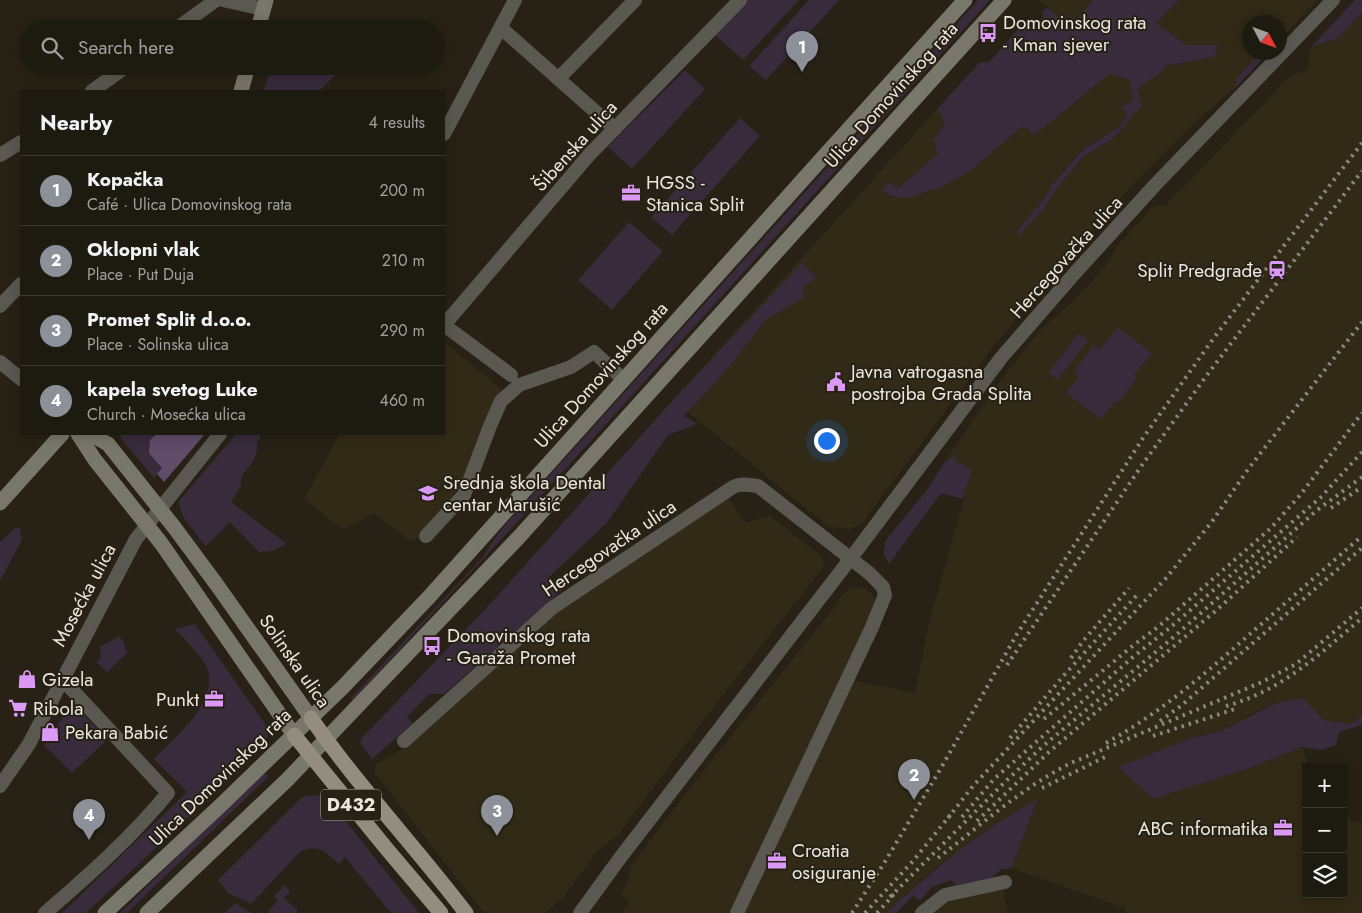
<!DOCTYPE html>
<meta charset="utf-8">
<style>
:root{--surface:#1d1a10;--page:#252319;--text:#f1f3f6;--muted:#a0a19f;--line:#3b3830;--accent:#8c9099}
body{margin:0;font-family:Jost,sans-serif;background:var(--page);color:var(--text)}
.controls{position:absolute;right:15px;bottom:15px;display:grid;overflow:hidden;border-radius:0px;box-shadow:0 2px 12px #0003}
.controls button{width:45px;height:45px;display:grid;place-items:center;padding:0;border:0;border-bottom:1px solid var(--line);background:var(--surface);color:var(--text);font:25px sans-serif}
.compass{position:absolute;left:1242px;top:15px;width:45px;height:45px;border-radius:50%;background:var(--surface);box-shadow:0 2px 12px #0003;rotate:131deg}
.you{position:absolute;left:826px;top:440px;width:18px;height:18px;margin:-12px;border:4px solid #fff;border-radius:50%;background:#1a73e8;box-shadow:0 0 0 8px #1a73e833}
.badge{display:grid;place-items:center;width:32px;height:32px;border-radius:50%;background:var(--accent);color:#fff;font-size:16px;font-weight:700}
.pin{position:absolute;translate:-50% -41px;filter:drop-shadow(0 1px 2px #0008)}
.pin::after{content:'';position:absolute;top:26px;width:18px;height:15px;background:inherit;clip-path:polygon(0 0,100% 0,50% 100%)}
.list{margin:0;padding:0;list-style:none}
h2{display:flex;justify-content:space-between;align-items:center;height:65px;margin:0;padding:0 20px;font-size:21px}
h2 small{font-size:16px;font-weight:400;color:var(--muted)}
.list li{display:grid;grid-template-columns:32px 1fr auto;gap:15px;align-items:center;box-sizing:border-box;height:70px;padding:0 20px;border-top:1px solid var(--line)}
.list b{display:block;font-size:19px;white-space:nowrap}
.list p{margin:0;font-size:16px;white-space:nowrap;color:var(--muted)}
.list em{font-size:16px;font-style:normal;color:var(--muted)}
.icon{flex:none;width:28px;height:28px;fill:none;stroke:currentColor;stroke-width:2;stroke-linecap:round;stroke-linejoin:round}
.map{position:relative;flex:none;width:1362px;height:913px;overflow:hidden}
.search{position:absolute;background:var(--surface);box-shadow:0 2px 12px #0003;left:20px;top:20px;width:425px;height:55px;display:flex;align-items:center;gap:12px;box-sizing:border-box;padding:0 18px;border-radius:28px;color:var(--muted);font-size:19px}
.panel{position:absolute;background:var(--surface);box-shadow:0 2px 12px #0003;left:20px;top:90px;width:425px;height:345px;border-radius:0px}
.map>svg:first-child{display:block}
.built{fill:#312a16}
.green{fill:#372b3c}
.forest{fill:#604b69}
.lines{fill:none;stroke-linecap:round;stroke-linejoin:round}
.street{stroke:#5a5851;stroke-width:14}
.secondary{stroke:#79766b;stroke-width:15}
.primary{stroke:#928d7f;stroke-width:15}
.rail{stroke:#8d887e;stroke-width:4;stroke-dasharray:2.5 5;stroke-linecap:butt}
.labels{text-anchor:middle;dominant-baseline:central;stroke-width:4;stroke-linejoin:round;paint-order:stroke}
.shield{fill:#272215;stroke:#b0aca2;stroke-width:1}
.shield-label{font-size:18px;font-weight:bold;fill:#ebe7df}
.poi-label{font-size:19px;fill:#ebe7df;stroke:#272215;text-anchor:start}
.street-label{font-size:19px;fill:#ebe7df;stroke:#272215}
</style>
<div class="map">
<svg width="1362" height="913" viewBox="0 0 1362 913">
<rect width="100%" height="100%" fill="#272215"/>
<path class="built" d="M1038,0H1093L1070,27Z
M1179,0H1317L1280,40V22H1250V52L1268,53L1235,88L1201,117L1134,184L1026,302L1014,322L992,348L863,522L851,529L829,527L673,400L937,109L945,123L934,139L937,154L899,189L887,182L892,196L971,170L1023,126L1035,135L1109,74L1129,79L1133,99L1129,114L1119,127L1082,149L1052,185L1040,204L1044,209L1054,192L1084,156L1113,139L1140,106L1137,89L1160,73L1168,65L1202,59L1156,23Z
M1362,13V715L1352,724L1324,720L1304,700H1289L1276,703L1259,710L1221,731L1192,738L1166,750L1252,767L1302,747L1309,767H1306V894H1343V812L1351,821L1362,823V913H1125V908L1011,868L1038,800L934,869L886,913H620L630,902L621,896L628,880L632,864L718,752L838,603L840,597L849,589L857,587L865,588L872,595L875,601L864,631L842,675L857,681L915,693L929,623L972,469L955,461L957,455L944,463L995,388L1040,330L1072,302L1105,267L1117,246L1152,208L1159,205L1165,206L1290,76L1307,70L1311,47L1338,38Z
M444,342L502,390L496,398L455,500L416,539L409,540L374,513L343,530L304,499L340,434H444Z
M726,494L746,523L769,515L820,555L825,565L718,701L618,835L596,852L565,895L546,913H484L375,773L376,764L405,748L554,612Z
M1003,889L1008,913H933L949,902Z"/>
<path class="green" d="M747,0H799L743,60L715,35Z
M809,0H839L766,80L749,66Z
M978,0H990L520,519L353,700L351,698L482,558L497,535L513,516Z
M1093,0H1179L1156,23L1186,45H1218L1214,57L1168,65L1160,73L1137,89L1141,106L1113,139L1084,156L1054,192L1044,209L1018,236L1016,232L1040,204L1052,185L1083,149L1119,127L1128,114L1120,109L1133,99L1129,79L1109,74L1035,135L1023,126L971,170L944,186L908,198L892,196L883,190L887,182L899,188L937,154L934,139L945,123L937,109L980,62H989L1022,25L1043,18V10L1048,8L1070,27Z
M1355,0H1362V13L1338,38L1311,47Z
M1259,53H1268L1235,88L1237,78Z
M272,66H316L319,69L322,66H344L319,91H263Z
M685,70L705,89L632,169L608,147Z
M740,118L760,136L672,235L651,217Z
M629,222L663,251L612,310L578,280Z
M802,263L817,278L802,287L804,297L765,321L730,366L684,416L698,424L668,435L606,524L549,577L562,590L444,694H429L407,717L413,723L372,759L360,743L361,739L491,603L673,400Z
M1118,327L1152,353L1134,375L1137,378L1118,403L1115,401L1101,419L1066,393L1079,376L1074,371L1094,345L1100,349Z
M1078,334L1088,341L1057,380L1048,373Z
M119,434H156L150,440L162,468L154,478L123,441Z
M236,434H262L257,442V451L254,460L241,477V485L231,502L287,544L272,551L259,552L230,522L206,546L202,542L184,518L180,509L179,501Z
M957,454L955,461L972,469L963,499L941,493L889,564L884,555L885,541L926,491L944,463Z
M16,527L20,528L22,540L0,581V542Z
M195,624L270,731L265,741L258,749L169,836L86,913H62L187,792L154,759C175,737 219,703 207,668C204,658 183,638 175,629Z
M119,636L124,642L125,648L128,652L107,672L96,662L101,657L100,647Z
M1304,699L1324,720L1351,724L1362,715V725L1339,732L1336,745L1321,750L1302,747L1252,767L1153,799L1118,767L1192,738L1221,731L1276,703L1289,700Z
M68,709H79L107,740L72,773L44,745Z
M263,772L269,776L127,913H120Z
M317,795L329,800L419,913H391L345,857L339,864C326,852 319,844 301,851L251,904L228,893L218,880L302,797Z
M1038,799L1011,868L1002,869L990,879L956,885L951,880L932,887L920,901L913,896L896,913H886C933,870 982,829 1038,799Z
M285,885L290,891L284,898L298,911L296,913H269L268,911L278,901L274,896Z
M235,903L251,913H225Z"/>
<path class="forest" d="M156,434H205L164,482L157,474L162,468L149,453L150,440Z"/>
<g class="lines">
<path class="street" d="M223,0L263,9
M501,28L615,129
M176,29L216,0
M559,78L635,0
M92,91L127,66
M444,134L515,0
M0,155L21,142
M0,306L21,284
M444,325L589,155L740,0
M444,325L511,375
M0,362L21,379
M426,536L464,495L490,426L501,401L519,385L571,367L594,352L624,380
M404,741L552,608L733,487C741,483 749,485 758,486L869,573L883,587L885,595L872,627L737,913
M0,786L29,744L136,539L220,434
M45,913C88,876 132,837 168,793L63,680
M580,913L620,858L851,558L1001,358L1074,274L1155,185L1333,0
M922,913L945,895L1005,882"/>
<path class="secondary" d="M258,29L266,0
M241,91L248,66
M78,434L95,460L161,543L294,735
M90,434L108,444L174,527L217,585L311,718
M0,503L62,434
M105,913L220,806L343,687L429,597L817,164L965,0
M147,913L287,780L519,537L1004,0"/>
<path class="primary" d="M311,718C358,786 416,847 466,913
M294,735L386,848L441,913"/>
<path class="rail" d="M1331,508L1362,487
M1071,658L1083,641L1129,588
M1007,665L1142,465L1207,375L1362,171
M1226,706C1281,691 1320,654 1362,618
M1044,719L1135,644L1158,627L1271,528L1301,494L1362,413
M1160,721L1182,705L1362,548
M1153,736L1235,709
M1010,738L1066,673L1137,595
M1106,743C1160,713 1205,674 1251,633C1288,601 1325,568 1362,536
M1042,788L1105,757
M962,817L994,779L1133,657L1172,626L1321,497L1362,452
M948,818L973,786L1166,578L1211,523L1249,468L1362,322
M977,821L1049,752L1219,608L1297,537
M938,858C981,825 1023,787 1071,763L1262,682L1296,664L1362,608
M890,897L1005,782L1043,746L1176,635L1316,511L1362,477
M852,913L886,860L941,768L1017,634L1143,438L1213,339L1362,143
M865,913L913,861L952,813
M877,913L895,893"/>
</g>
<defs>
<g id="bus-bare" transform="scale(1.5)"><path d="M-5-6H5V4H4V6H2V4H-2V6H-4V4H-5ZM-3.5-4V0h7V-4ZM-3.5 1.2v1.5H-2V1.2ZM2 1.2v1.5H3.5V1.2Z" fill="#db99f5" stroke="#272215" stroke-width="2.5" paint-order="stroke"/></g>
<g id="office-bare" transform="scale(1.5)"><path d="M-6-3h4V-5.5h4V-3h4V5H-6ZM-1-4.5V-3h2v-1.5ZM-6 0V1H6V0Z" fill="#db99f5" stroke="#272215" stroke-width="2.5" paint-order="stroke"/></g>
<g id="station-bare" transform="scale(1.5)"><path d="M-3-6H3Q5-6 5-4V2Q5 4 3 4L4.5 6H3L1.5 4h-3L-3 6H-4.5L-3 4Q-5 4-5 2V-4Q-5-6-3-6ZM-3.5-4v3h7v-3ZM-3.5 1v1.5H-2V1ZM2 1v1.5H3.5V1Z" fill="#db99f5" stroke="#272215" stroke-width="2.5" paint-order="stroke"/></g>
<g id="civic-bare" transform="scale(1.5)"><path d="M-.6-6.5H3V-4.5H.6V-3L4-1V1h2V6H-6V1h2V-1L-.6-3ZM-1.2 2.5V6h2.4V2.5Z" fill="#db99f5" stroke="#272215" stroke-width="2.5" paint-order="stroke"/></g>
<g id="school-bare" transform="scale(1.5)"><path d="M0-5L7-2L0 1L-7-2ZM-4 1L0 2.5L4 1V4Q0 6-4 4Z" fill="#db99f5" stroke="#272215" stroke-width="2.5" paint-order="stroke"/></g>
<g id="shop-bare" transform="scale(1.5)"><path d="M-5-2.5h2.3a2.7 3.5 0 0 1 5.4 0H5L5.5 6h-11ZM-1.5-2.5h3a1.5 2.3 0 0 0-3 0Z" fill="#db99f5" stroke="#272215" stroke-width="2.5" paint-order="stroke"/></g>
<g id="supermarket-bare" transform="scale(1.5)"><path d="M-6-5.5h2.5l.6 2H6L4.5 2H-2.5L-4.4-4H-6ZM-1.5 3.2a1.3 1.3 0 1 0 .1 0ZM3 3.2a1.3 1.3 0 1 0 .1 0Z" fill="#db99f5" stroke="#272215" stroke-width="2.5" paint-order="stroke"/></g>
</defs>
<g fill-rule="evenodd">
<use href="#bus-bare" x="988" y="33"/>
<use href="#office-bare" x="631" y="193"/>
<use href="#station-bare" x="1277" y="270"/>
<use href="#civic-bare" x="836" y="382"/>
<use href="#school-bare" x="428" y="493"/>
<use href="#bus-bare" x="432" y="646"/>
<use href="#shop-bare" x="27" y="679"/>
<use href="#office-bare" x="214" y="699"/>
<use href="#supermarket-bare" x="18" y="708"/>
<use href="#shop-bare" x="50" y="732"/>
<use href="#office-bare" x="1283" y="828"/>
<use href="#office-bare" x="777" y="861"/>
</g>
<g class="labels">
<rect class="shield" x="321" y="789.5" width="60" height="31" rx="4"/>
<g class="shield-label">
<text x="351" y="805">D432</text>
</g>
<g class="poi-label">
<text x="1003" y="22">Domovinskog rata<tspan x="1003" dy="22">- Kman sjever</tspan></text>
<text x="646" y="182">HGSS -<tspan x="646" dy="22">Stanica Split</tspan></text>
<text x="1262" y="270" text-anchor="end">Split Predgrađe</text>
<text x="851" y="371">Javna vatrogasna<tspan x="851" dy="22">postrojba Grada Splita</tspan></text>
<text x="443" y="482">Srednja škola Dental<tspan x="443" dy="22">centar Marušić</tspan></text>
<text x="447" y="635">Domovinskog rata<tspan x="447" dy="22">- Garaža Promet</tspan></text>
<text x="42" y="679">Gizela</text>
<text x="199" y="699" text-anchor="end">Punkt</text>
<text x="33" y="708">Ribola</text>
<text x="65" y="732">Pekara Babić</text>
<text x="1268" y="828" text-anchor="end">ABC informatika</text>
<text x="792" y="850">Croatia<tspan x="792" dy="22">osiguranje</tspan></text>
</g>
<g class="street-label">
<text transform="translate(891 95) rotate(-48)">Ulica Domovinskog rata</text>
<text transform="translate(575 146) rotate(-48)">Šibenska ulica</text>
<text transform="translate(1066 257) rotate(-48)">Hercegovačka ulica</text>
<text transform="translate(601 375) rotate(-48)">Ulica Domovinskog rata</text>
<text transform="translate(609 548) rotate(-34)">Hercegovačka ulica</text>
<text transform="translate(84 595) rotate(-62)">Mosećka ulica</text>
<text transform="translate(295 661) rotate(55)">Solinska ulica</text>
<text transform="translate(220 777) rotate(-44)">Ulica Domovinskog rata</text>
</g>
</g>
</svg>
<div class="controls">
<button>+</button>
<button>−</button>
<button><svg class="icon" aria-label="layers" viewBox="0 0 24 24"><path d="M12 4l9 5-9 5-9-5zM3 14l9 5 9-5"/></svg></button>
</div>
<svg class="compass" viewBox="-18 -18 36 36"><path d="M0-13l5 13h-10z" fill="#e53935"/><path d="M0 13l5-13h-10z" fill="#a0a19f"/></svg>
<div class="you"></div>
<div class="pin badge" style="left:802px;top:72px">1</div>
<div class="pin badge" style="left:914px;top:800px">2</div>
<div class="pin badge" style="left:497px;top:836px">3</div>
<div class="pin badge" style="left:89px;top:840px">4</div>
<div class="search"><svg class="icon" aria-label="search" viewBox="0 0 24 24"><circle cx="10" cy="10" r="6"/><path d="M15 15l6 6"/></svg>Search here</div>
<section class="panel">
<h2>Nearby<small>4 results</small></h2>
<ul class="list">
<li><span class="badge">1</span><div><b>Kopačka</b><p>Café · Ulica Domovinskog rata</p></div><em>200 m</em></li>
<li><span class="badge">2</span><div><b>Oklopni vlak</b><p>Place · Put Duja</p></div><em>210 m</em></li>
<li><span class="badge">3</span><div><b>Promet Split d.o.o.</b><p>Place · Solinska ulica</p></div><em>290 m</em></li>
<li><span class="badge">4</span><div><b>kapela svetog Luke</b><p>Church · Mosećka ulica</p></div><em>460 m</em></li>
</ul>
</section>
</div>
